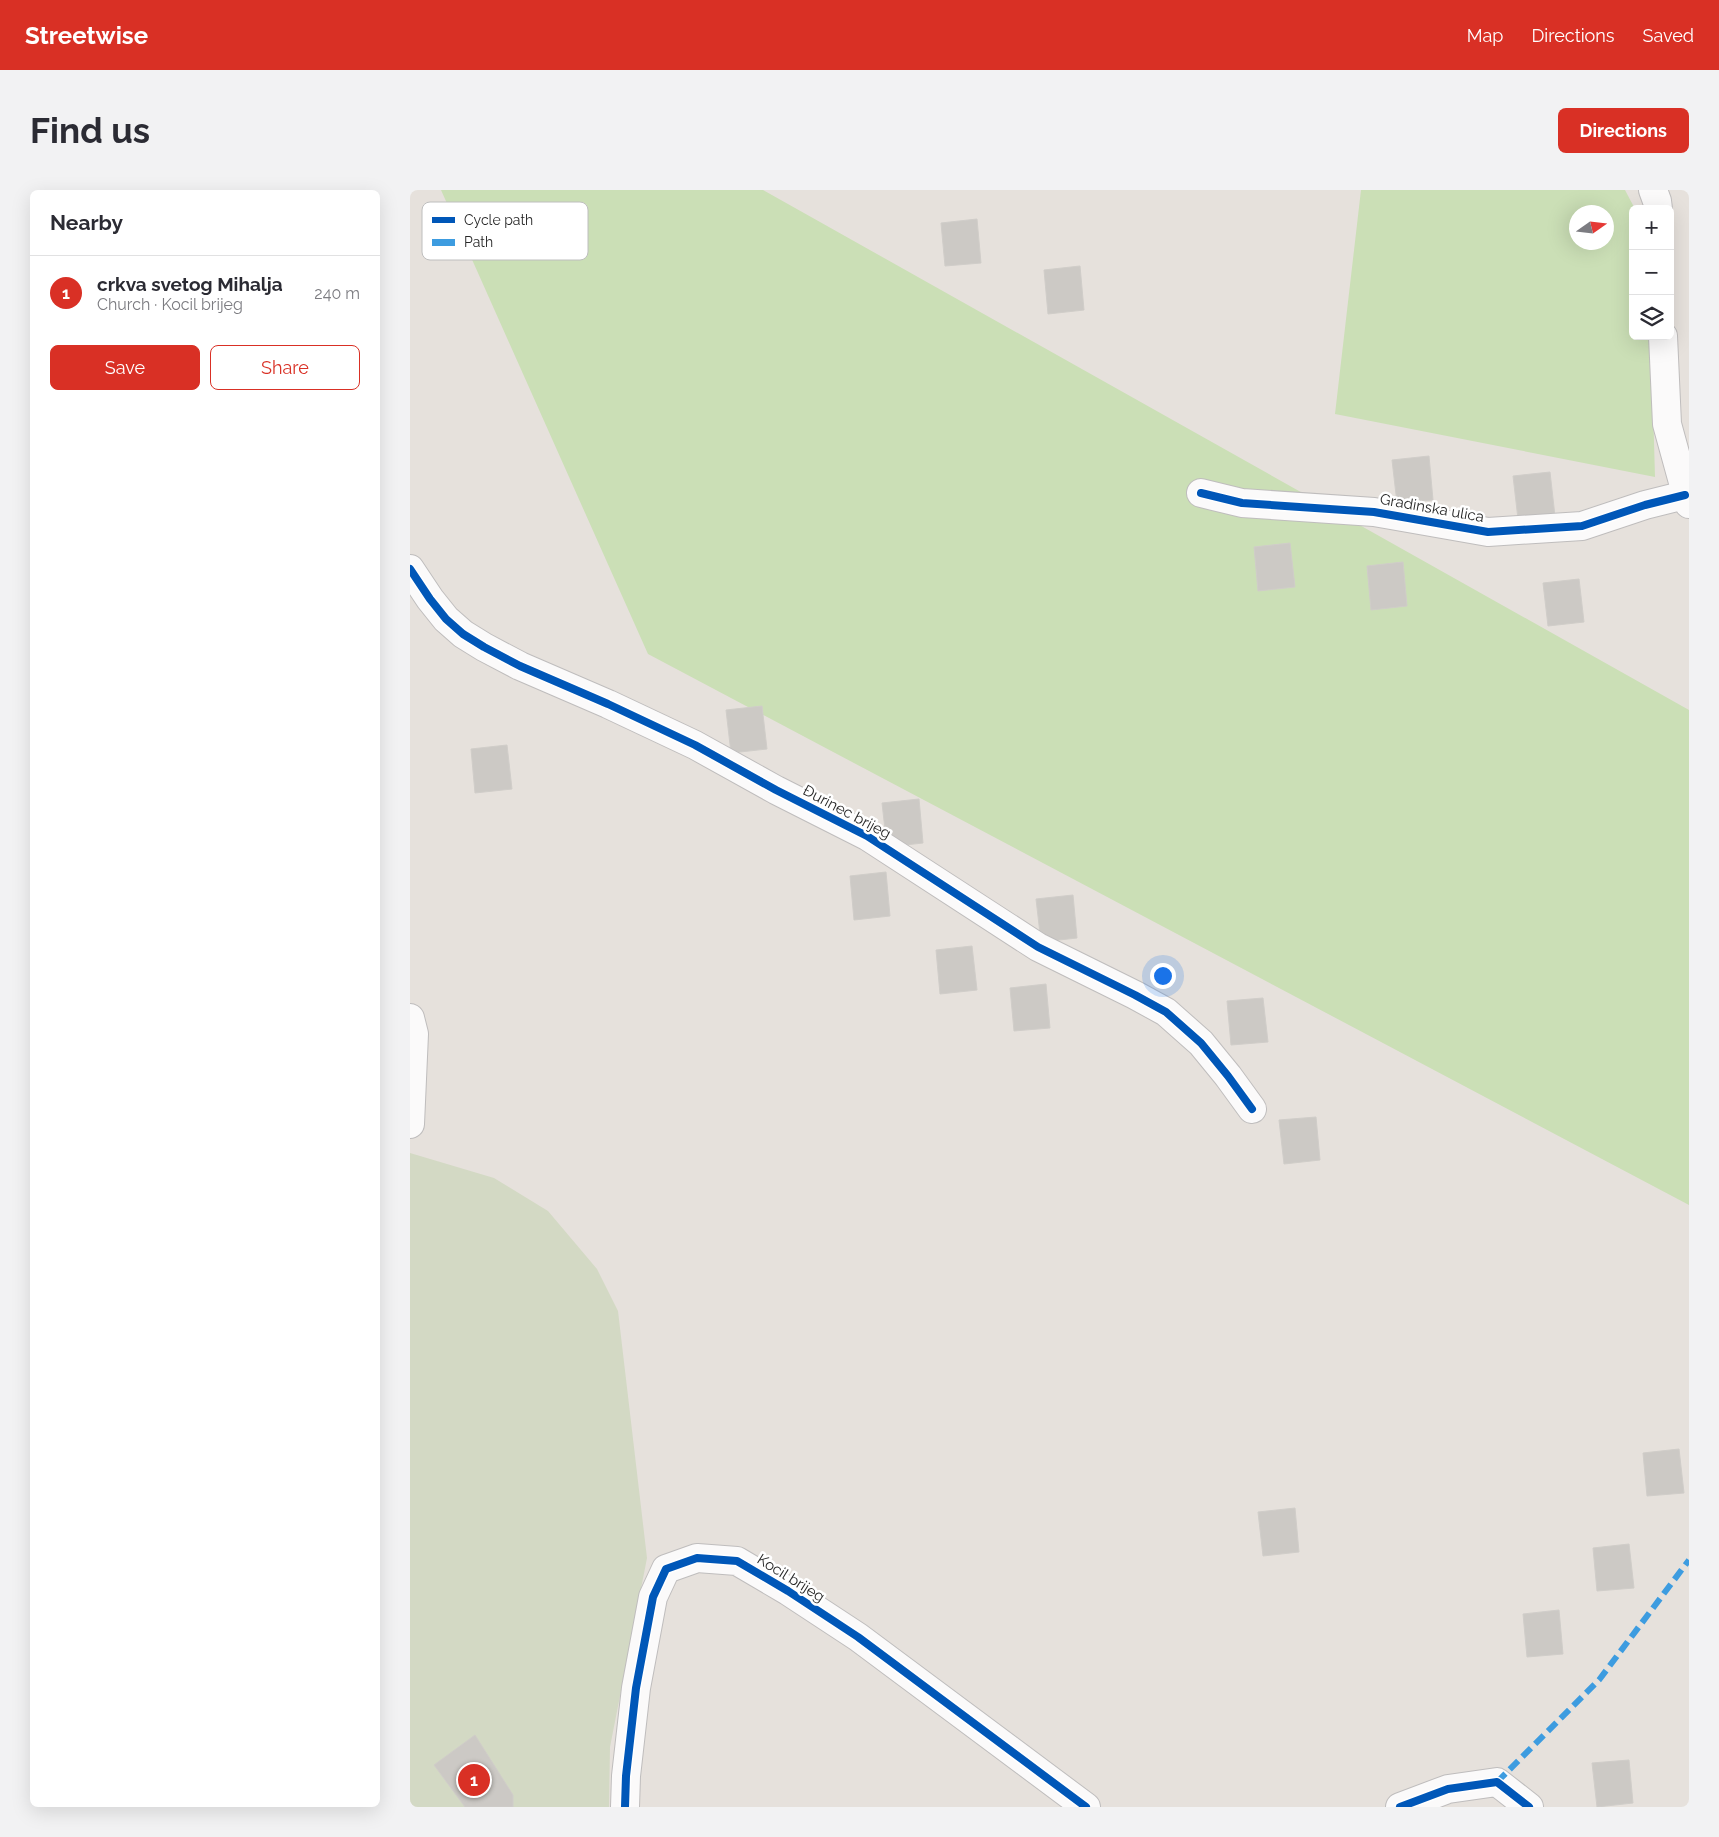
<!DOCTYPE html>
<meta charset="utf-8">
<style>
:root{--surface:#fff;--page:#f2f2f3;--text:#2b2b33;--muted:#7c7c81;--line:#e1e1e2;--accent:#d93025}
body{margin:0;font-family:Raleway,sans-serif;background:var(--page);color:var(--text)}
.controls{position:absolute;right:15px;top:15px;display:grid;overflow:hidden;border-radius:8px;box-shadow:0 5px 20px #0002}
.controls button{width:45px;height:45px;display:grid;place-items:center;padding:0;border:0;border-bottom:1px solid var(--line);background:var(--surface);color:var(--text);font:25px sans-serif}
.compass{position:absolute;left:1159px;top:15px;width:45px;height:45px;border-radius:50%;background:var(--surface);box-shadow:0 5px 20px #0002;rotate:76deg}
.you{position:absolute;left:752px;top:785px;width:18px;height:18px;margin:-12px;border:4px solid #fff;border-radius:50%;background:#1a73e8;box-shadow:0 0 0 8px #1a73e833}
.badge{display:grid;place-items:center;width:32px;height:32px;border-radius:50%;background:var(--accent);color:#fff;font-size:16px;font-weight:700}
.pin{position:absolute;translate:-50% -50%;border:2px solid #fff;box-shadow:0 1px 5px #0006}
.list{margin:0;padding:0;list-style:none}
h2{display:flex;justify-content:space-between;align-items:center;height:65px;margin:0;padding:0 20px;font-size:21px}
h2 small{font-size:16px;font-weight:400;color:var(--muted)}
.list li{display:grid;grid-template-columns:32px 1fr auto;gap:15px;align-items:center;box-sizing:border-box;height:75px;padding:0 20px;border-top:1px solid var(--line)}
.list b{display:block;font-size:19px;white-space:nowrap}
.list p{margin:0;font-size:16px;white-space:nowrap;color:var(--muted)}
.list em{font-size:16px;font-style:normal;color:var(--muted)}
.actions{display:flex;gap:10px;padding:15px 20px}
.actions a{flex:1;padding:11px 0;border:1px solid var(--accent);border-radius:8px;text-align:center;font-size:18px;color:var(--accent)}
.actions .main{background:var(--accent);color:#fff}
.icon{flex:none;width:28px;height:28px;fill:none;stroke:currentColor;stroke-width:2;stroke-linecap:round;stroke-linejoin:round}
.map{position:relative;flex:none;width:1279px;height:1617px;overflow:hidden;border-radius:8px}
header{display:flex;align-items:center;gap:30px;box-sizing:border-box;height:70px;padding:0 25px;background:var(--accent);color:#fff}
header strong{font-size:24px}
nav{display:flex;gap:28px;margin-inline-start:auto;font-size:18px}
.intro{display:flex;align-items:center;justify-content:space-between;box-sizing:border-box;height:120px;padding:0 30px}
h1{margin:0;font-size:35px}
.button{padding:12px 22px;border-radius:8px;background:var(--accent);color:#fff;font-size:18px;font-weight:700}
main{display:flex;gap:30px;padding:0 30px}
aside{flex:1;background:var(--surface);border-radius:8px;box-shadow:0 5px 20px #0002}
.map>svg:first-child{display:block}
.green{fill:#cbdfb6;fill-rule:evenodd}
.cemetery{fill:#d3d9c4}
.building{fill:#ccc9c5;stroke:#d0cdc9}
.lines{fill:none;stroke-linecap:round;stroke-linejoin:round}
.minor-casing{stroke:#bfbdbd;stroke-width:30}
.minor{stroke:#fbfafa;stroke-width:28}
.quiet{stroke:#3d9ce0;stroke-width:6;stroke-dasharray:12 6;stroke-linecap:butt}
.cycleway-casing{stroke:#fff;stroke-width:11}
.cycleway{stroke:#0057b8;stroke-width:8}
.labels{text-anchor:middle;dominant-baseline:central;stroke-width:5;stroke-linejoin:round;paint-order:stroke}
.street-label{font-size:15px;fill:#272727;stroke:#fff}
.key{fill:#fff;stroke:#bebebe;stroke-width:1}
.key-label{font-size:14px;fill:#272727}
</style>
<header>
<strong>Streetwise</strong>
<nav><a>Map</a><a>Directions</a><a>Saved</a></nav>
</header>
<div class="intro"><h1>Find us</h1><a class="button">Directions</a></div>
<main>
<aside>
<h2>Nearby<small></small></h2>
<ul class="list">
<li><span class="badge">1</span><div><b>crkva svetog Mihalja</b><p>Church · Kocil brijeg</p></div><em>240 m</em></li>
</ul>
<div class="actions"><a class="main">Save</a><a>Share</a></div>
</aside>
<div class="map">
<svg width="1279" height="1617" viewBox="0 0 1279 1617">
<rect width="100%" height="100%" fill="#e6e1dc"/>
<path class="green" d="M31,0H353L1279,520V1015L238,464Z
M951,0H1215L1225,19H1223V146H1241L1245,287L925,224ZM1166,22H1196V52H1166Z"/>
<path class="cemetery" d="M0,963L84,988L138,1021L187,1079L208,1121L237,1368L200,1557L199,1617H0Z"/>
<path class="building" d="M567,29L571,73L535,76L531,33Z
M670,76L674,120L638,124L634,80Z
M1019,266L1023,310L987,313L982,270Z
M1140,282L1145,326L1108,329L1103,286Z
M880,353L885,397L848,401L844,357Z
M993,372L997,416L961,420L957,376Z
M1169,389L1174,432L1138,436L1133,393Z
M352,516L357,559L321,563L316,520Z
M97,555L102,599L65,603L61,559Z
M509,609L513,653L477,657L472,613Z
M476,682L480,726L444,730L440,686Z
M663,705L667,748L631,752L626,709Z
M562,756L567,800L530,804L526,760Z
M636,794L640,838L604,841L600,798Z
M853,808L858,852L821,855L817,811Z
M906,927L910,970L874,974L869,930Z
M1269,1259L1274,1303L1237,1306L1233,1263Z
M885,1318L889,1362L853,1366L848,1322Z
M1219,1354L1224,1398L1187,1401L1183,1358Z
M1149,1420L1153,1464L1117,1467L1113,1424Z
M65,1545L103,1605V1617H55L24,1575Z
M1219,1570L1223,1613L1187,1617L1182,1573Z"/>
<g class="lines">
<g class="minor-casing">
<path id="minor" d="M1243,0L1247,11L1248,19
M1253,146L1257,234L1279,314
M791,303L832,313L964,322L1078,342L1172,336L1235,315L1275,305
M0,379L20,409L36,429L53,444L74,457L110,476L198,514L285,555L366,600L457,646L628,757L725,805L756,822L791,853L818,886L842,919
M0,828L4,844L0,934
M215,1617L216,1586L226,1498L243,1407L256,1379L287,1368L327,1371L378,1401L448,1447L676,1617
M990,1617L1038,1599L1087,1592L1119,1617"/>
</g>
<use href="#minor" class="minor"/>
<path class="quiet" d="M1087,1592L1189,1490L1279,1370"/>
<g class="cycleway-casing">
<path id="cycleway" d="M791,303L832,313L964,322L1078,342L1172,336L1235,315L1275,305
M0,379L20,409L36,429L53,444L74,457L110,476L198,514L285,555L366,600L457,646L628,757L725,805L756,822L791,853L818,886L842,919
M215,1617L216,1586L226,1498L243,1407L256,1379L287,1368L327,1371L378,1401L448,1447L676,1617
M990,1617L1038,1599L1087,1592L1119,1617"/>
</g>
<use href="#cycleway" class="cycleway"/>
</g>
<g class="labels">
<g class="street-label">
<text transform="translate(1022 318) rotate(10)">Gradinska ulica</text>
<text transform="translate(437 622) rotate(28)">Đurinec brijeg</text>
<text transform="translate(381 1388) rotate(32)">Kocil brijeg</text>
</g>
</g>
<rect x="12" y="12" width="166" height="58" rx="8" class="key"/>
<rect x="22" y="27" width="23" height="6" fill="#0057b8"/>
<rect x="22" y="49" width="23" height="7" fill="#3d9ce0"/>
<g class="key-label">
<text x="54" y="35">Cycle path</text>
<text x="54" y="57">Path</text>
</g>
</svg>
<div class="controls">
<button>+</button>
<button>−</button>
<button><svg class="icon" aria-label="layers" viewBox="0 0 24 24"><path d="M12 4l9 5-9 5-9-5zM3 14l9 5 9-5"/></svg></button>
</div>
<svg class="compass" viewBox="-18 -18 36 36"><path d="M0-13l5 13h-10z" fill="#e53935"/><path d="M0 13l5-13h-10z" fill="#7c7c81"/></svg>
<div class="you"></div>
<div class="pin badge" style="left:64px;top:1590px">1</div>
</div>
</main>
